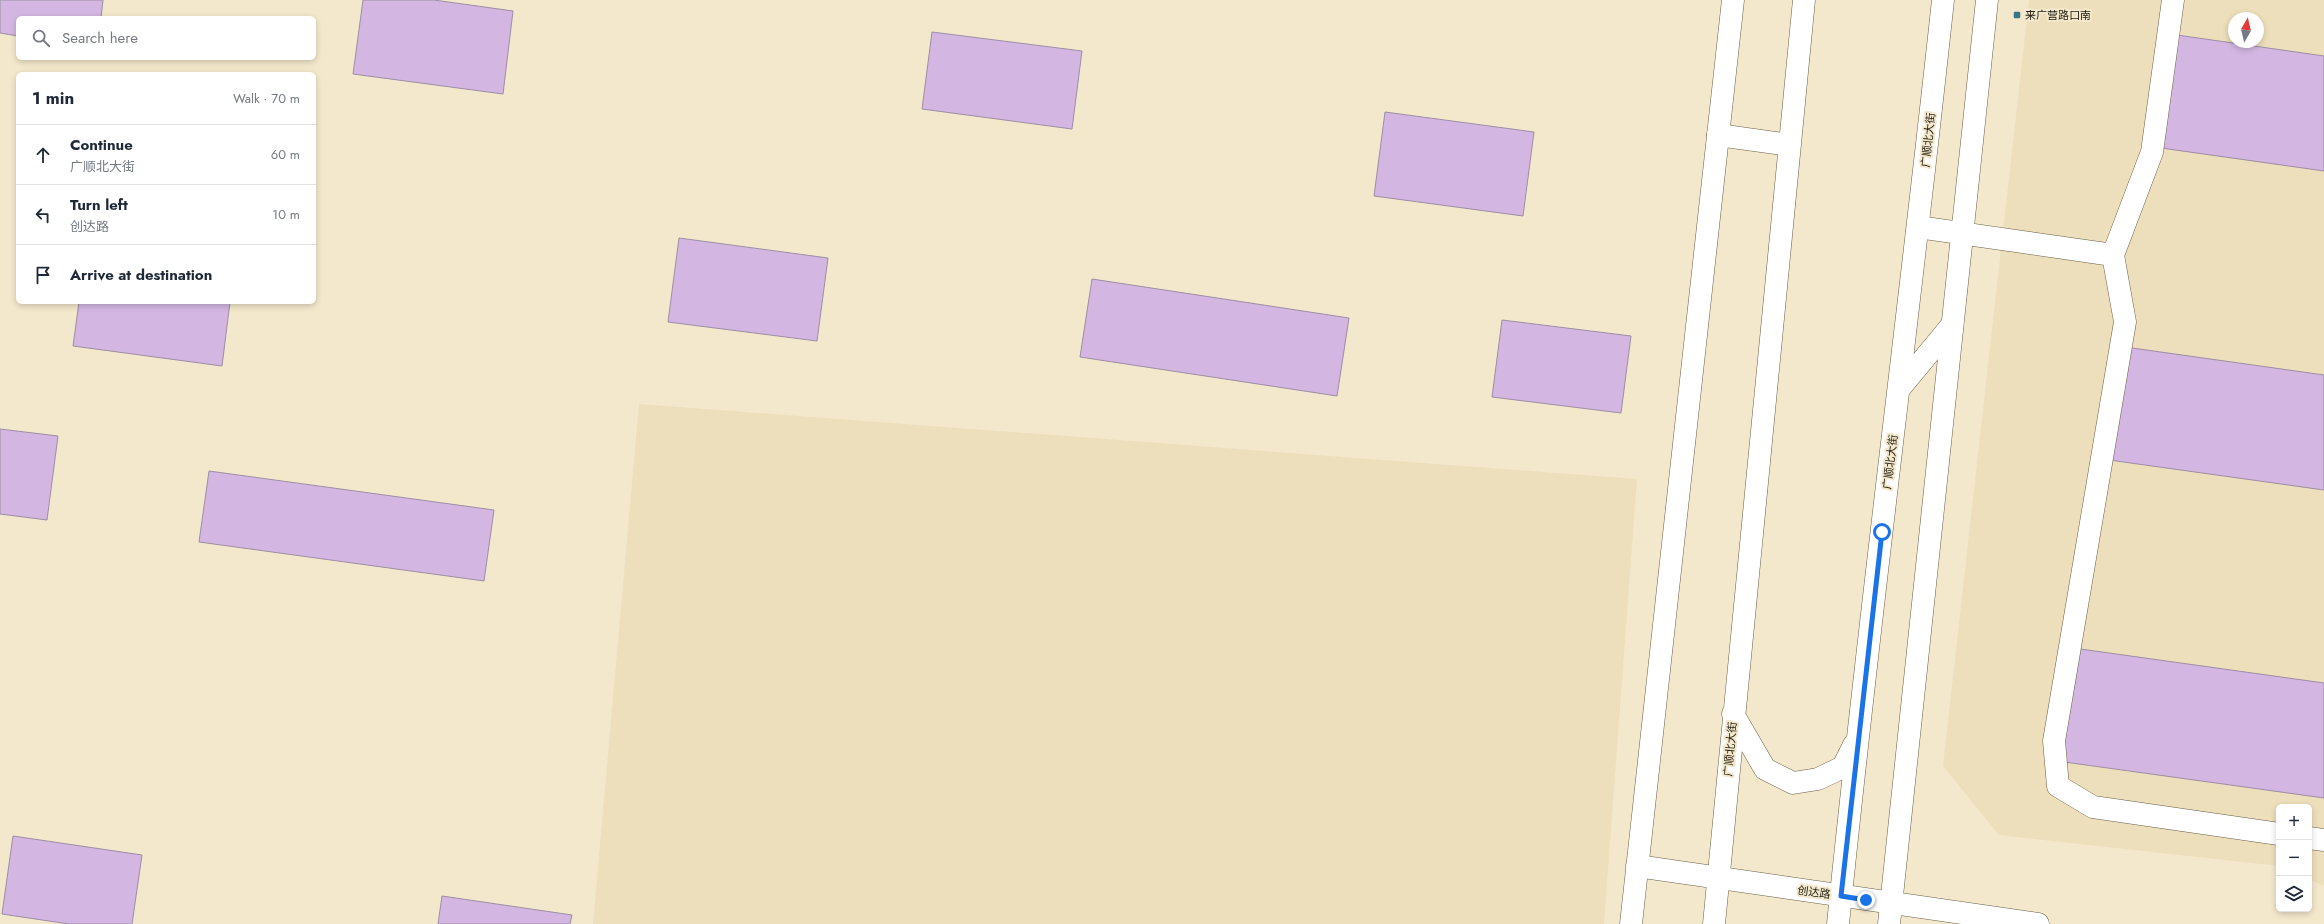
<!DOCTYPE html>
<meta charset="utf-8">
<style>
:root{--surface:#fff;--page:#f2f2f3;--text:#1f2937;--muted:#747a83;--line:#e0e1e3}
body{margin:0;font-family:Jost,"Noto Sans SC",sans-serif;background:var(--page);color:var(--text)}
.controls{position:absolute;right:12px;bottom:12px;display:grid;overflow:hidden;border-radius:6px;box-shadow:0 2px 6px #0003}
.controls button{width:36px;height:36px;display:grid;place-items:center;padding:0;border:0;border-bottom:1px solid var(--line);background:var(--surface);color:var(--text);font:20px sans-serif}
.compass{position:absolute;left:2228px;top:12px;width:36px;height:36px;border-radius:50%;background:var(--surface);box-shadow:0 2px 6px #0003;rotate:8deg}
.stop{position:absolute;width:12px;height:12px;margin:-9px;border:3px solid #1a73e8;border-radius:50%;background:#fff}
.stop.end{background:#1a73e8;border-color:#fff;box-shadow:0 1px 4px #0008}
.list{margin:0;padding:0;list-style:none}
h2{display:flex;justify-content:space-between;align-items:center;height:52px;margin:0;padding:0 16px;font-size:17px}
h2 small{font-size:13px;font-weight:400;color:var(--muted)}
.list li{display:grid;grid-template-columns:26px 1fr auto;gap:12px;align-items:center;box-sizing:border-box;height:60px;padding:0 16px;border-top:1px solid var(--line)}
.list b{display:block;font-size:15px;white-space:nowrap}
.list p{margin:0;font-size:13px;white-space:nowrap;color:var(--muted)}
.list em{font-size:13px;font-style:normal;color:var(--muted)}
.icon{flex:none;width:22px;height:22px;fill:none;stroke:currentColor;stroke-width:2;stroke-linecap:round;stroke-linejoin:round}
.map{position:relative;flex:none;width:2324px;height:924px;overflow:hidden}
.search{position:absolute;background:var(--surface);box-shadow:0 2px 6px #0003;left:16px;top:16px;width:300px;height:44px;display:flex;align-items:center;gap:10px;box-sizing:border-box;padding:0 14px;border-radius:6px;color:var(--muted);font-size:15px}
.panel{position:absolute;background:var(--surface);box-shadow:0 2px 6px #0003;left:16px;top:72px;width:300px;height:232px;border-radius:6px}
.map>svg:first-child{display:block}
.built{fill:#eddfbb;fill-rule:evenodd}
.building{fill:#d3b7e2;stroke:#9d8da5}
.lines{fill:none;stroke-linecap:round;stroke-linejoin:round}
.minor-casing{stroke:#685e46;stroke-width:23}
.major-casing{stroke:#685e46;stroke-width:23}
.minor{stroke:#fff;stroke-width:22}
.major{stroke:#fff;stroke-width:22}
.route{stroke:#1a73e8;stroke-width:5}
.poi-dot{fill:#347787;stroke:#f3e8cc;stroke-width:1.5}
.labels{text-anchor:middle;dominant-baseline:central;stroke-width:4;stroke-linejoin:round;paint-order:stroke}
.poi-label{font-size:11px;fill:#242015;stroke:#f3e8cc;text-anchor:start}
.street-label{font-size:11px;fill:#242015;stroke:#f3e8cc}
</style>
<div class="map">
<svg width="2324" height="924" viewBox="0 0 2324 924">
<rect width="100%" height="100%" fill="#f3e8cc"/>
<path class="built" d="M2029,0H2324V886L2309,879V807H2279V866L1999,835L1943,766ZM2234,18H2258V42H2234Z
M639,404L1637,479L1604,924H593Z"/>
<path class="building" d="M0,0H103L101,18H18V36L0,33Z
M363,0H434L513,11L503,94L353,74Z
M932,32L1082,51L1072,129L922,109Z
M2163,33L2324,56V171L2147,146Z
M1385,112L1534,132L1523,216L1374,196Z
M679,238L828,258L817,341L668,322Z
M1092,279L1349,318L1337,396L1080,357Z
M79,302H230L222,366L73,346Z
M1502,320L1631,336L1621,413L1492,397Z
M2118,346L2324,375V490L2102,459Z
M0,429L58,436L47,520L0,514Z
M209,471L494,510L484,581L199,542Z
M2066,647L2324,683V798L2050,760Z
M13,836L142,855L132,924H69L2,914Z
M442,896L572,915L570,924H438Z"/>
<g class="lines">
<g class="minor-casing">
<path id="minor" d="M2173,0L2152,152L2113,255L2125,322L2054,741L2058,786L2093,807L2279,834
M1918,227L2113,255
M2309,838L2324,840
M1637,866L2038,924
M1631,924L1733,0
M1889,924L1987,0"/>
</g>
<g class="major-casing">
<path id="major" d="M1718,135L1790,145
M1899,389L1952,325
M1733,714L1765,769L1793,783L1818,779L1843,767L1854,745
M1714,924L1804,0
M1838,924C1869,616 1910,308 1943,0"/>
</g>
<use href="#minor" class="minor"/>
<use href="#major" class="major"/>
</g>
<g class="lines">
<path class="route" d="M1866,900L1841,896L1882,532"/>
</g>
<rect class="poi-dot" x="2013" y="11" width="8" height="8" rx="2"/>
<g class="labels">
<g class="poi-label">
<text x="2025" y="15">来广营路口南</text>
</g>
<g class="street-label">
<text transform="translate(1928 140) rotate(-84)">广顺北大街</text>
<text transform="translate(1890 462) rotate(-83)">广顺北大街</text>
<text transform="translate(1730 749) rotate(-85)">广顺北大街</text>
<text transform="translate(1814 892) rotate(8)">创达路</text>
</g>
</g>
</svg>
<div class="controls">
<button>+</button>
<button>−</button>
<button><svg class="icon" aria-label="layers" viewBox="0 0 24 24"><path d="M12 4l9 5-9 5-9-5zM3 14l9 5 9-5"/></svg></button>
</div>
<svg class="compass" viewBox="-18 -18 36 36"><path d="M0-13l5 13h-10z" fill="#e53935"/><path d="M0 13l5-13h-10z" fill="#747a83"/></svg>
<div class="stop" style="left:1882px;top:532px"></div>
<div class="stop end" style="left:1866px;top:900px"></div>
<div class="search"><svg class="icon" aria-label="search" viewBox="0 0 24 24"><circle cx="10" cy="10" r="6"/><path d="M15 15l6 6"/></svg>Search here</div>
<section class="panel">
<h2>1 min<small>Walk · 70 m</small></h2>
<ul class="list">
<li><svg class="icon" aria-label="ahead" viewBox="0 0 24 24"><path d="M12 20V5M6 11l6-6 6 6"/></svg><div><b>Continue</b><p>广顺北大街</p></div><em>60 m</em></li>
<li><svg class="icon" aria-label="left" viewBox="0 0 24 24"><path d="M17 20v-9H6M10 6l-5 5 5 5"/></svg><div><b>Turn left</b><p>创达路</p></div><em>10 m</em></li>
<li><svg class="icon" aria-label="arrive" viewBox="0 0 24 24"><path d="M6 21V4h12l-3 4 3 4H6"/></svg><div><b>Arrive at destination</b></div></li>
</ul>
</section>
</div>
